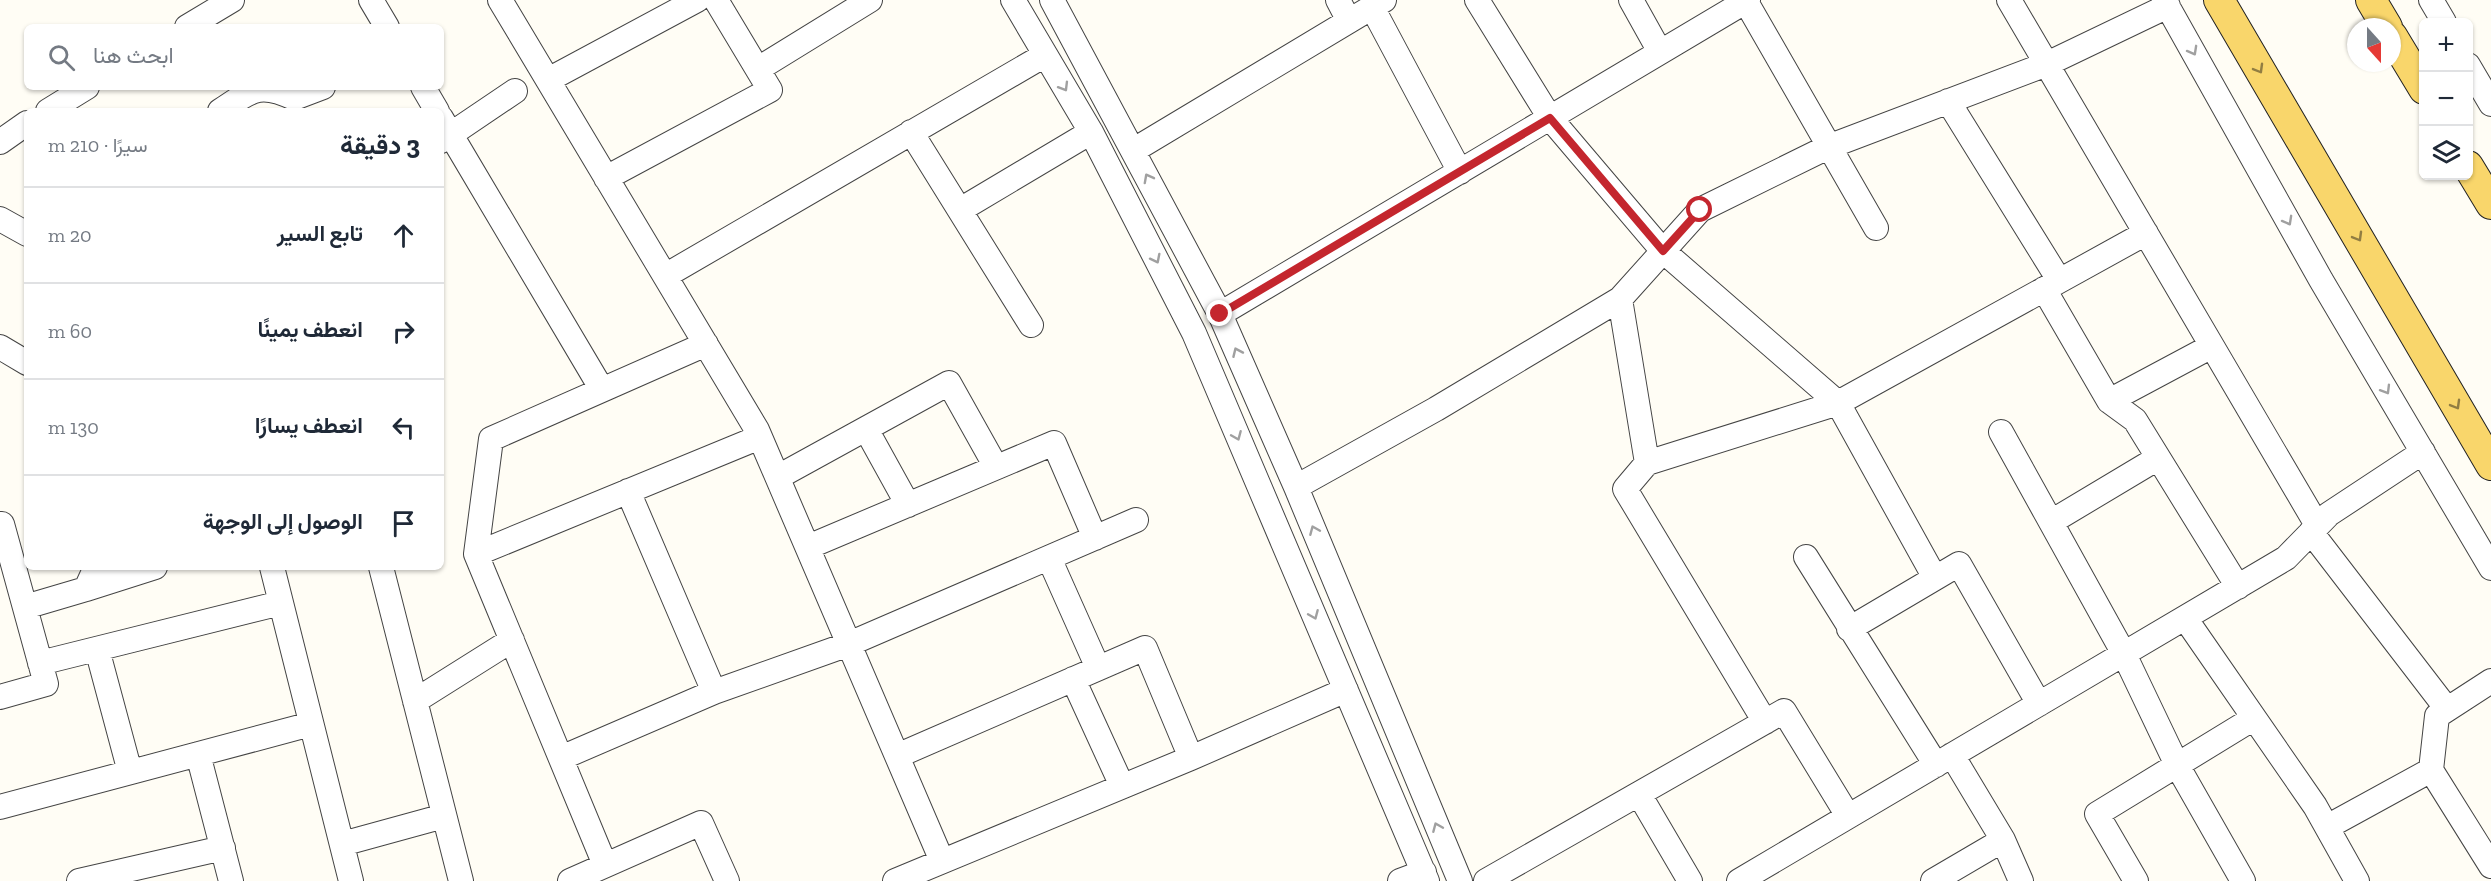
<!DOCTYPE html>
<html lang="ar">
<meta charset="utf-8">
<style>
:root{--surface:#fff;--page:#f6f6f7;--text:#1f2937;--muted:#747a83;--line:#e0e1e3}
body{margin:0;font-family:"Zilla Slab",Vazirmatn,serif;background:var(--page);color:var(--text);direction:rtl}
.controls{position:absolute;right:18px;top:18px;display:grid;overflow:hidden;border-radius:9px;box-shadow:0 2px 4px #0004}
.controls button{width:54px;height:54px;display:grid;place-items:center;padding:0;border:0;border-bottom:2px solid var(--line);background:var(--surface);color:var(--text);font:30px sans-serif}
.compass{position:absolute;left:2347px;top:18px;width:54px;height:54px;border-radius:50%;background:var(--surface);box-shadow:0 2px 4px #0004;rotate:159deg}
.stop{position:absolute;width:18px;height:18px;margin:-14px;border:4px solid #c4262e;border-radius:50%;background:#fff}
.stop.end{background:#c4262e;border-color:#fff;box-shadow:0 2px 6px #0008}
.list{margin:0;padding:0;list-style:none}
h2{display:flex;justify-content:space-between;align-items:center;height:78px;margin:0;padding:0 24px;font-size:26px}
h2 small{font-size:20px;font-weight:400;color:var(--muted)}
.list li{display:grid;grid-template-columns:39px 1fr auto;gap:18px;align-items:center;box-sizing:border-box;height:96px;padding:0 24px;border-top:2px solid var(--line)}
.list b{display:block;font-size:22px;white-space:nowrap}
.list em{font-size:20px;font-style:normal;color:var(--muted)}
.icon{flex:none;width:33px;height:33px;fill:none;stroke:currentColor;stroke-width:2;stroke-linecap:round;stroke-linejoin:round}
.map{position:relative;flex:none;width:2491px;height:881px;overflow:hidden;direction:ltr}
.search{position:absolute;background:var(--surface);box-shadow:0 2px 4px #0004;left:24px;top:24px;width:420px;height:66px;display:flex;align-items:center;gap:15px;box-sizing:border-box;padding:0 21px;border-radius:9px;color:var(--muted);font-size:22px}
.panel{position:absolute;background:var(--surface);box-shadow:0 2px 4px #0004;left:24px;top:108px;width:420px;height:462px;border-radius:9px;direction:rtl}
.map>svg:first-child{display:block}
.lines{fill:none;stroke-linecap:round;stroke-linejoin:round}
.minor-casing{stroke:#444;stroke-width:26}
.major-casing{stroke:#222;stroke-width:32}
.minor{stroke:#fff;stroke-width:24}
.major{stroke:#f9d66b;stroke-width:30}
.oneway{stroke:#a0a0a0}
.oneway2{stroke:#917d42}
.route{stroke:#c4262e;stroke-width:8}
</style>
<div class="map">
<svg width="2491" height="881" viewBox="0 0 2491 881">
<rect width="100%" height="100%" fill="#fffdf5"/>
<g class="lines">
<g class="minor-casing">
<path id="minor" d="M371,0L387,27
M500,0L757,430L942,861
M1013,0L1091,132L1194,333L1427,881
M1052,0L1220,314L1296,487L1460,881
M1338,0L1349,21
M1477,0L1550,118L1663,251L1838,403L1935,578
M1631,0L1660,52
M1745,0L1876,228
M2009,0L2317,525
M2164,0L2321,280L2491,568
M2431,0L2444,22
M1372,7L1460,172
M187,27L232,0
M2468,65L2491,104
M758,69L870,0
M548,80L697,0
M423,87L437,111
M1948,101L2059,280
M48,111L87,87
M220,111C251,91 258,81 294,98L323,87
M441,118L601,388
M911,132L1031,325
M441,141L515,91
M0,142L27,123
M1134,150L1384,0
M606,178L770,90L716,0
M960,210L1091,132
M0,219L27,234
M665,276L1045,55
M2044,289L2109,401L2135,420L2238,587
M1620,299L1647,463
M1220,314L1748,0
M0,347L27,363
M2109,401L2212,346
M866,429L908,505
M2001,432L2124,654L2177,765L2243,881
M778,477L949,383L996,467
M1296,487L1436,409L1620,299L1700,210L1828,147L2047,64L2168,6
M628,491L714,692
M2051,522L2158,458
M0,524H2L46,684L0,697
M2311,532L2447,709
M808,547L1054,443L1095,538
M476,554L760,437
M1806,557L1936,765
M1049,558L1098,668
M272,567L351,881
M381,567L461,881
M86,589L155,567
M25,607L86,589L96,567
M2185,618L2315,806L2357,881
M1849,629L1959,564L2039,704
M97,649L130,772
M40,663L281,603
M1073,679L1122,786
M415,701L512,640
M1765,722L1625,489L1647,463L1838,403L2146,233
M198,754L231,881
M1952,755L2003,840L2021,881
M897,756L1145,648L1191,758
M561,758L714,692L849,644L1136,520
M2431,770L2491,866
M1639,794L1690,881
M0,807L311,724
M2327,827L2431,770L2437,716L2491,681
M342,844L444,816
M605,865L476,554L491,439L706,344
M79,881L223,848
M570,881L701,823L727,881
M895,881L1191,758L1346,690
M1400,881L1424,872
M1486,881L1784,711L1848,816
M1739,881L2286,558L2329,514L2423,452
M1933,881L2003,840
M2136,881L2097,814L2254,718"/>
</g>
<g class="major-casing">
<path id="major" d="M2219,0L2491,465
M2371,0L2387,27
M2392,36L2424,89
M2468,166L2491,204"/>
</g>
<use href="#minor" class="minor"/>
<use href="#major" class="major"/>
</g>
<defs><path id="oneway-chevron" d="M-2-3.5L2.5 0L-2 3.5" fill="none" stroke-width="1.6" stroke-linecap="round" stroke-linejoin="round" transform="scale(1.5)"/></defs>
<g class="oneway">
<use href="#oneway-chevron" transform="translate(2193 51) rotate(61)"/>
<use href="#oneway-chevron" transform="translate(1064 87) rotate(59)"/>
<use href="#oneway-chevron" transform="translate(1148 178) rotate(-118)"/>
<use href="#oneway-chevron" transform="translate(2288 221) rotate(61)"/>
<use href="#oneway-chevron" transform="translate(1156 259) rotate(63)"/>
<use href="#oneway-chevron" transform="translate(1237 352) rotate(-114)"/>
<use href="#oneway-chevron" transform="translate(2386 390) rotate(59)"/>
<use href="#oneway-chevron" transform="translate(1237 436) rotate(67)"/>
<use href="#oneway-chevron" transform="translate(1314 530) rotate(-113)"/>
<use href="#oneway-chevron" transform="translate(1314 615) rotate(67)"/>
<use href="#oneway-chevron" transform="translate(1437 827) rotate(-113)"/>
</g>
<g class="oneway2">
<use href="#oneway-chevron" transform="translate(2259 69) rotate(60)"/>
<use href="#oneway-chevron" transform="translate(2358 237) rotate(60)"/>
<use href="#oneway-chevron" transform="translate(2456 405) rotate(60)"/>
</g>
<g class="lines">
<path class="route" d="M1220,314L1550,118L1663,251L1700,210"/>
</g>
</svg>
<div class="controls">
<button>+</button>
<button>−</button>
<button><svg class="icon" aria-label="layers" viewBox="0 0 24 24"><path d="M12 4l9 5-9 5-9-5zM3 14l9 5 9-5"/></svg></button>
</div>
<svg class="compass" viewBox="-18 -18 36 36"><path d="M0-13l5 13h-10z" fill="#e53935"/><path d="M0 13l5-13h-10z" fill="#747a83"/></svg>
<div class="stop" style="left:1700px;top:210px"></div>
<div class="stop end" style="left:1220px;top:314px"></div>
<div class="search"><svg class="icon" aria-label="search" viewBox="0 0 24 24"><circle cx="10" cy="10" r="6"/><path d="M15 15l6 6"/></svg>ابحث هنا</div>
<section class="panel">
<h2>3 دقيقة<small>سيرًا · 210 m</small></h2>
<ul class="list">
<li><svg class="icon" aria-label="ahead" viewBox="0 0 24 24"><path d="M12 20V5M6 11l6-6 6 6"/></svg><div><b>تابع السير</b></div><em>20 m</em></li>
<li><svg class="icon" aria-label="right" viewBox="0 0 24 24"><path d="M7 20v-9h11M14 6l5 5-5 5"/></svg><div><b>انعطف يمينًا</b></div><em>60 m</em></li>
<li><svg class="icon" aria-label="left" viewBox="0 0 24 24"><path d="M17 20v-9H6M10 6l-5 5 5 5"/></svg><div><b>انعطف يسارًا</b></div><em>130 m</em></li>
<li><svg class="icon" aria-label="arrive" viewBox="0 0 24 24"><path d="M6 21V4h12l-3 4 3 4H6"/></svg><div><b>الوصول إلى الوجهة</b></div></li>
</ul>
</section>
</div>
